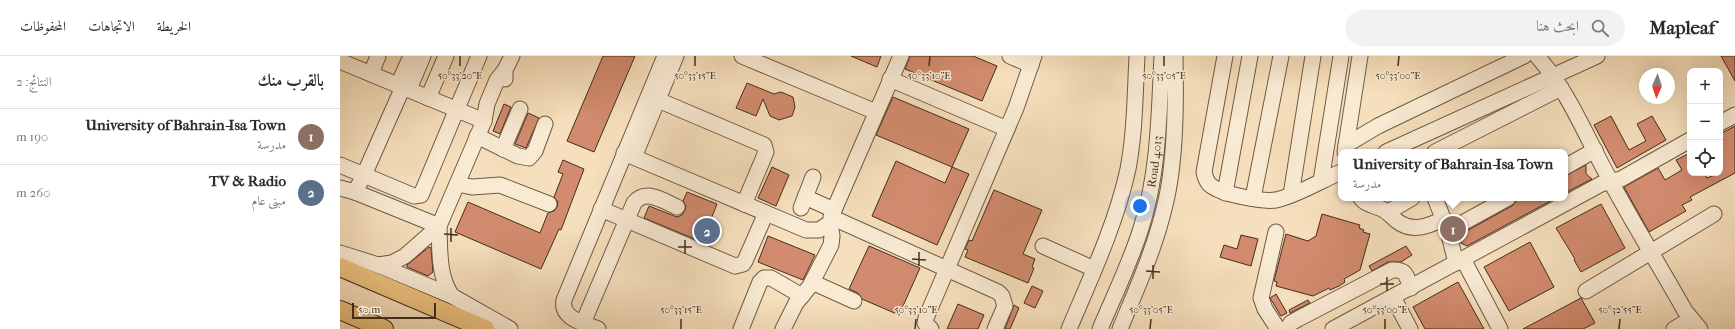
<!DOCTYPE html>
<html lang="ar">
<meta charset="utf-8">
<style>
:root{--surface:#fff;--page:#f2f2f3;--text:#2b2b33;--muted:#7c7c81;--line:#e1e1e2;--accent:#8f2418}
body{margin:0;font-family:"IM FELL French Canon",Amiri,serif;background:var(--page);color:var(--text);direction:rtl}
.controls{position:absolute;right:12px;top:12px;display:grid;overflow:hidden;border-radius:8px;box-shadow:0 4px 16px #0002}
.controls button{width:36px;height:36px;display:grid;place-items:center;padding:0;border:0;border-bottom:1px solid var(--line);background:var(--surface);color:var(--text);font:20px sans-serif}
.compass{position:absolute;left:1299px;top:12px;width:36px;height:36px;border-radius:50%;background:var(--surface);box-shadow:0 4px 16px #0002;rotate:183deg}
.scale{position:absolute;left:12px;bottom:10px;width:84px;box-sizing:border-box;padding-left:4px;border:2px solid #422e1b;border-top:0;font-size:11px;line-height:14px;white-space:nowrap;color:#422e1b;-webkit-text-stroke:3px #f9ead3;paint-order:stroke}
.you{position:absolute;left:800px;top:150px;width:14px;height:14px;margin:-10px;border:3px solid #fff;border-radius:50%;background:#1a73e8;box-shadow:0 0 0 6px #1a73e833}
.badge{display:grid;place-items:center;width:26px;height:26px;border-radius:50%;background:var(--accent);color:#fff;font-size:13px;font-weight:700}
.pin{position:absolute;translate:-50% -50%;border:2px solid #fff;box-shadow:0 1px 4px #0006}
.popup{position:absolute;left:998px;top:93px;width:230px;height:52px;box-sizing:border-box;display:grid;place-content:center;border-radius:8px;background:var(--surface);filter:drop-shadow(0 1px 3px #0005);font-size:13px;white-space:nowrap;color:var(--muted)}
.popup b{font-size:15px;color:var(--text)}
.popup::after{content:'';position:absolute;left:50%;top:100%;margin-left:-8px;border:8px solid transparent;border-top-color:var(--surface)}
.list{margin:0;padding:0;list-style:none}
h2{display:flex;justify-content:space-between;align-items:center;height:52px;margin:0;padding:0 16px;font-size:17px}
h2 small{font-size:13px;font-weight:400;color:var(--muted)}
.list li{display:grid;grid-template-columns:26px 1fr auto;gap:12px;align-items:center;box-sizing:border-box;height:56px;padding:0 16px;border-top:1px solid var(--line)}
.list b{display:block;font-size:15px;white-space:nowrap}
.list p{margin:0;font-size:13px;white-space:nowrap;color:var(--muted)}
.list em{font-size:13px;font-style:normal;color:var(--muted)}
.icon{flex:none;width:22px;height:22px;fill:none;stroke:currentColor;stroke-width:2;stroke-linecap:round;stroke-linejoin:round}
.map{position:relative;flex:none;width:1395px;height:273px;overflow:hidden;direction:ltr}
header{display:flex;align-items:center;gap:24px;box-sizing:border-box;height:56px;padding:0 20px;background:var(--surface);border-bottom:1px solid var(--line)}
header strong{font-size:19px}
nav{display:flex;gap:22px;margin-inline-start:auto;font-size:14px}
.search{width:280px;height:36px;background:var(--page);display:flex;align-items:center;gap:10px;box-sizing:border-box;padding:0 14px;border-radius:22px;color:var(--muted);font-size:15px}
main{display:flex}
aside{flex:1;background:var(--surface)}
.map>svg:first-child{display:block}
.building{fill:#d28b6e;stroke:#422e1b}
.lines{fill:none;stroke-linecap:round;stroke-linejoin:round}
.minor-casing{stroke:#6f5a43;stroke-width:17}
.major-casing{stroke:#422e1b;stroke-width:20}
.minor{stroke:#f9ead3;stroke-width:15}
.major{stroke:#ebc07e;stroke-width:18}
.ticks{fill:none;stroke:#422e1b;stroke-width:1.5}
.labels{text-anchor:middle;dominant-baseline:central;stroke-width:3;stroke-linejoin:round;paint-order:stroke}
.street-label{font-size:12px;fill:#422e1b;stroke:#f9ead3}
.ticks-label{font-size:10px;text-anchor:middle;fill:#422e1b;stroke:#f9ead3;stroke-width:3;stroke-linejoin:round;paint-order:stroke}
</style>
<header>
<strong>Mapleaf</strong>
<div class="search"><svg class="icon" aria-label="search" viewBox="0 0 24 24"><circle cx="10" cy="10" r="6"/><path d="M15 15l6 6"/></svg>ابحث هنا</div>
<nav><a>الخريطة</a><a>الاتجاهات</a><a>المحفوظات</a></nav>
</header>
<main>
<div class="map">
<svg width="1395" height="273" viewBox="0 0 1395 273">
<rect width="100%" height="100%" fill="#f6dfbc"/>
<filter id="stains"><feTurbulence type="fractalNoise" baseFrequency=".005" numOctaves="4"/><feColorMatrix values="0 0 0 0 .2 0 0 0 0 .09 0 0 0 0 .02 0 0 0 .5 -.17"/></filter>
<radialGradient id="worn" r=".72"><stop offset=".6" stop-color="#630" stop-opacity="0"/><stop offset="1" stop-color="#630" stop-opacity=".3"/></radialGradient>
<path class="building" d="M263,0H295L254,96L227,85Z
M511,0H541L537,11Z
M570,0H633L657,10L642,45L565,13Z
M1381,0H1395V25Z
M407,27L434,38L441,36L453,41L455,51L452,60L439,64L430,60L423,43L416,60L396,52Z
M553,41L629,73L612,111L536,79Z
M164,48L171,51L160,78L153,75Z
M188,57L199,62L186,92L175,88Z
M1271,60L1289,94L1306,85L1297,68L1312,60L1326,84L1277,112L1254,69Z
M1395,70V117L1350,141L1352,144L1342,149L1346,155L1309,176L1284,131L1318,112L1325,124L1342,114L1336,104L1350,97V117H1364L1367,122L1380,117V78Z
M223,104L244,113L221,174L219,173L201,213L115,176L128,146L200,177L208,157L214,155L217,151L218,146L214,141L223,118L218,116Z
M556,105L605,127L612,111L629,118L597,189L532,160Z
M1246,109V118L1252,123L1225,137V120Z
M432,111L449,119L436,150L418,142Z
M654,134L702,154L683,198L695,203L692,211L694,212L688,227L625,201L628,194L625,193L629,184L632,185Z
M347,136L377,148L362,186L304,162L309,150L337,161L342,159L345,154L346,150L343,145Z
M1179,142H1216L1127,190L1121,187V178L1172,150Z
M1261,148L1285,192L1241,216L1234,204L1235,203L1216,172Z
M982,158L1020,169L1019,172L1024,174L1023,176L1030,178L1020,214L1004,223L1005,226L999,230L990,234L989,232L973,240L936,230L937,226L934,225L946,178L968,185L976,180Z
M901,179L918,183L911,210L880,201L884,189L897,193Z
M428,180L475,199L463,224L418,206Z
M1190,186L1214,231L1169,255L1144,211Z
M529,190L580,212L559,259L522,243L518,237L509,233Z
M1066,190L1072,199L1061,206H1048L1032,215L1029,210Z
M89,191L91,192L93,216L88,220L67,211V209Z
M1118,226L1144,273H1085L1073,251Z
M692,230L703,235L695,252L684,247Z
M936,238L947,257L941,260L930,242Z
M1241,242L1255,267L1243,273H1183Z
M968,244L970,247L950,257L949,254Z
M618,248L644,259L638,273H607Z
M674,249L679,252L670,273H665Z"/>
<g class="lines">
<g class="minor-casing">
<g id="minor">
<path d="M402,0L536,56"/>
<path d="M670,0L691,9"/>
<path d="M885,0L864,116C865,121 866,124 869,128C879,138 922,146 936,144C958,139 980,125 1001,116"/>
<path d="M1197,0C1230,37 1247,83 1271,126C1294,169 1321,212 1345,255L1360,273"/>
<path d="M0,5L144,65"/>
<path d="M31,18L38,0"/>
<path d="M165,23V14L172,0"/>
<path d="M550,23L667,73"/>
<path d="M58,29L71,0"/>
<path d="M63,31L24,119L15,136L99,170"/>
<path d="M69,33L83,0"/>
<path d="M88,42L106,0"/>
<path d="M318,44L424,89L426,96L404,148"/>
<path d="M1380,67L1395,59"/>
<path d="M137,80L178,100L189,102L195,95L205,68"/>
<path d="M1006,89L1038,70L1184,0"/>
<path d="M163,93L180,53"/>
<path d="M1005,96L1020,0"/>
<path d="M1046,96L1257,0"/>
<path d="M1095,96L1221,32"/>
<path d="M284,97L466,174H479L490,167"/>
<path d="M294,101L336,0"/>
<path d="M0,109L74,140L81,139L139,0"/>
<path d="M1225,111L1255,94"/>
<path d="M981,125L1001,0"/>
<path d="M117,128L132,131L160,129L209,148"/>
<path d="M0,132L15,136"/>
<path d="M885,137L910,0"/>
<path d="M951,139L973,0"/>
<path d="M465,141L494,154"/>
<path d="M913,142L941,0"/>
<path d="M1021,142C1025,148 1035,150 1042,153C1048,156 1052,161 1057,165C1072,177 1088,170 1104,163"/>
<path d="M1095,142L1108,175L1116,207"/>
<path d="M461,152L473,121"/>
<path d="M261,153L395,210L403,208L405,205L426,157"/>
<path d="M1048,156L1072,142"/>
<path d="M491,161L658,236L662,240L665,250L655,273"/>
<path d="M99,170C100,194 98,220 112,240"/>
<path d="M1108,175L1168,142"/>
<path d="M936,176L921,242L925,253L938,273"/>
<path d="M703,190L754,213"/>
<path d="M0,197L38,209L112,240L170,273"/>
<path d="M1123,203L1160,273"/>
<path d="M38,209L52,207L65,200L99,170L144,65L147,48L157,24L165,14"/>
<path d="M472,226L514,245"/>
<path d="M1246,235L1374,158"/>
<path d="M1053,241L1070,273"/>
<path d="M243,267L294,147C306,132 323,145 337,151"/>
<path d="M258,273C245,267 220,263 224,244L325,0"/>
<path d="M401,273L420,226L424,222H431L462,240"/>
<path d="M443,273L456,247L470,230L491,189L492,180L490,167L494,154L561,0"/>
<path d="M591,273L585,267L586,262L676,52L694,0"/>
<path d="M729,273C751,221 776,168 788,113C795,76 795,38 797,0"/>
<path id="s1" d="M760,273C774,240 792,203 802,169C819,114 819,57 822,0"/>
<path d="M780,273C797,232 815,192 825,149C836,105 836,46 835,0"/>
<path d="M947,273L951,267L958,263L1052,214C1067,213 1066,220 1071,232"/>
<path d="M993,273L1252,133L1261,128L1281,123L1350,84"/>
<path d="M1334,273L1351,263"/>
</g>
</g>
<g class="major-casing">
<path id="major" d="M0,211L145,273
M0,254L44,273"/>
</g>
<use href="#minor" class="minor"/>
<use href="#major" class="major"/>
</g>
<path class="ticks" d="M120,10V0M355,10V0M589,10L590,0M824,10V0M1058,10L1059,0M104,178L118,179M111,186V172M338,191H352M345,198V184M572,203L586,204M579,210V196M806,215L820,216M813,223V209M1040,228H1054M1047,235V221M341,273V263M575,273L576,263M810,273L811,263M1045,273V263M1279,273L1280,263"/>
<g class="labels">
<g class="street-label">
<text stroke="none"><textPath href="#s1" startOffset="177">Road 4013</textPath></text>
</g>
</g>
<g class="ticks-label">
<text x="120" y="23">50°33'20"E</text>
<text x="355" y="23">50°33'15"E</text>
<text x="589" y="23">50°33'10"E</text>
<text x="824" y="23">50°33'05"E</text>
<text x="1058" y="23">50°33'00"E</text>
<text x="341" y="257">50°33'15"E</text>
<text x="576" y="257">50°33'10"E</text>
<text x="811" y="257">50°33'05"E</text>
<text x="1045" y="257">50°33'00"E</text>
<text x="1280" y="257">50°32'55"E</text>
</g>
<rect width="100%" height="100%" filter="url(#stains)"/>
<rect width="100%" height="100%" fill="url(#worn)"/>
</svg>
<div class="controls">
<button>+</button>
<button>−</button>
<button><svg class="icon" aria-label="locate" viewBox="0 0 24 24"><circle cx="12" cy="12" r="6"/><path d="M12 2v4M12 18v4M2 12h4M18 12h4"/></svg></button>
</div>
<svg class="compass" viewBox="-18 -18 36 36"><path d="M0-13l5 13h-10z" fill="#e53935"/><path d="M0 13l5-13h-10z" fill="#7c7c81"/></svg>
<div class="scale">50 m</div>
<div class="you"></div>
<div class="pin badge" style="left:1113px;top:173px;background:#8d6e63">1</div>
<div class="popup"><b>University of Bahrain-Isa Town</b>مدرسة</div>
<div class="pin badge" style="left:367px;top:175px;background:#5c6f8a">2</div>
</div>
<aside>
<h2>بالقرب منك<small>النتائج: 2</small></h2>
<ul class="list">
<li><span class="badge" style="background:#8d6e63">1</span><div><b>University of Bahrain-Isa Town</b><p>مدرسة</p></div><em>190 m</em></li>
<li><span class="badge" style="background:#5c6f8a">2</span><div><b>TV &amp; Radio</b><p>مبنى عام</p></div><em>260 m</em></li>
</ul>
</aside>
</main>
